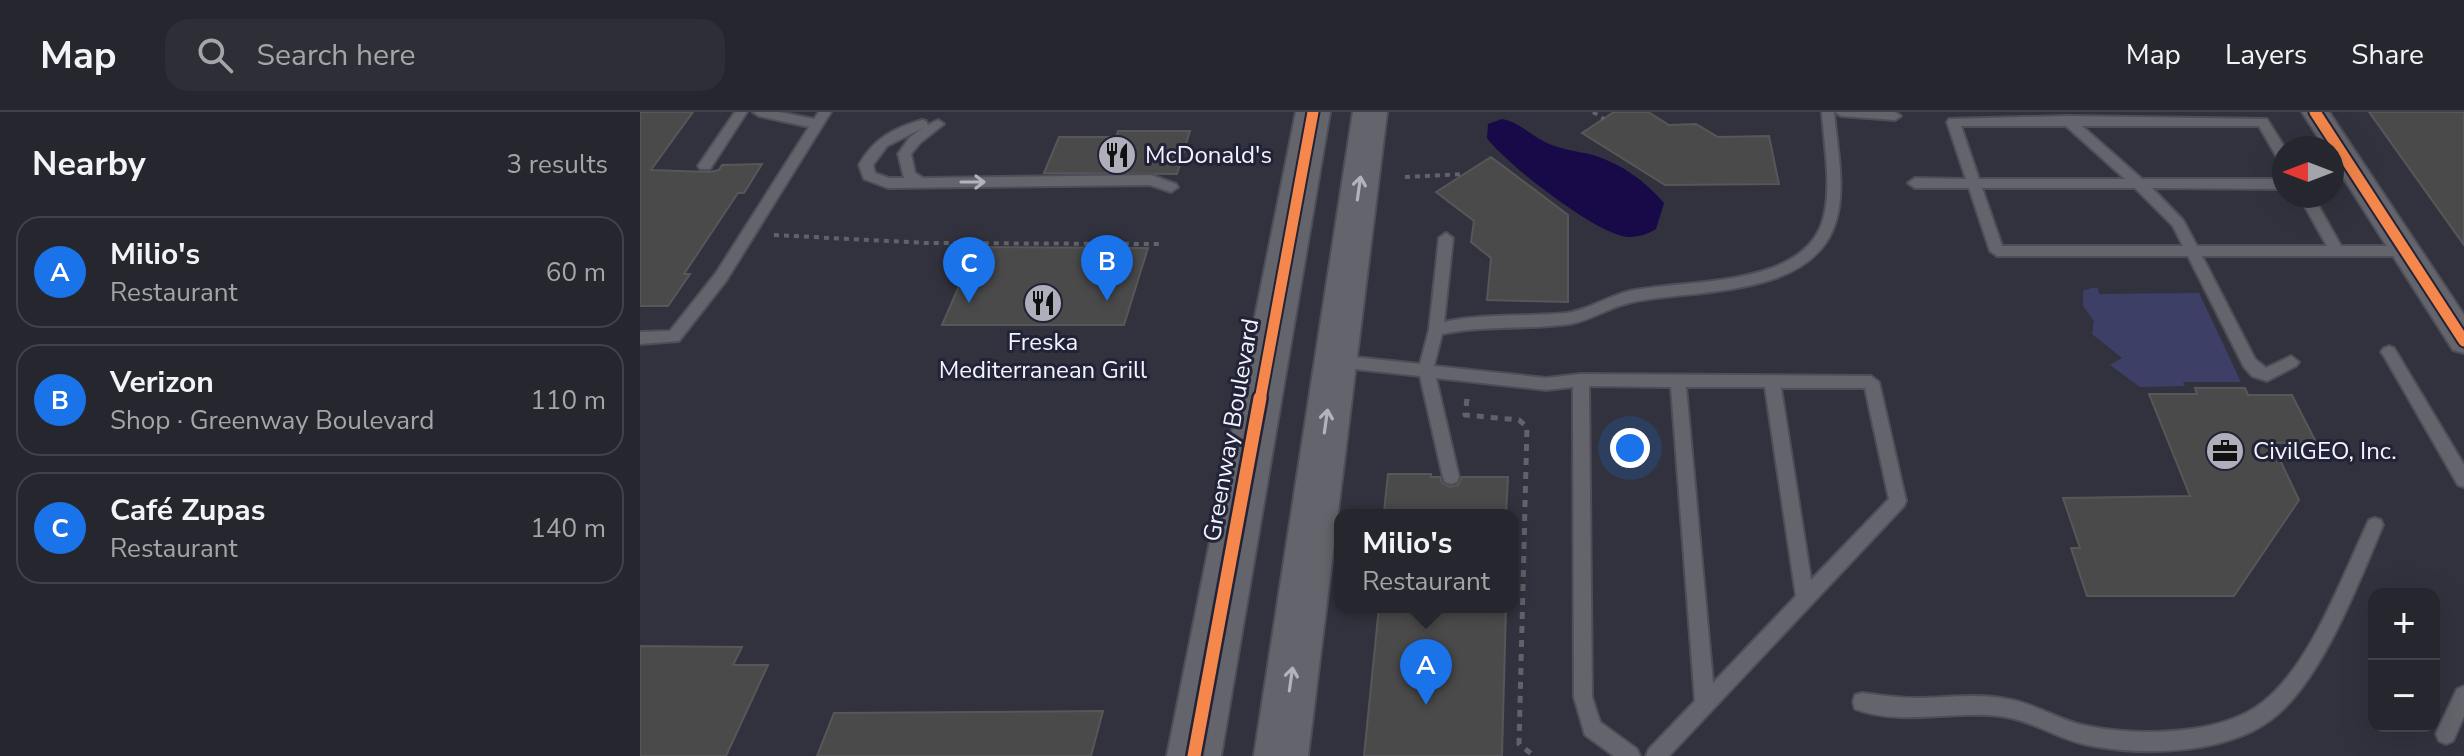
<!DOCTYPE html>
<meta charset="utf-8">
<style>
:root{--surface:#25262e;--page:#2d2e36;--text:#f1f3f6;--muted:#a3a5aa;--line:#42434a;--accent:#1a73e8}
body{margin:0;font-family:"Nunito Sans",sans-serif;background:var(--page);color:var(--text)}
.controls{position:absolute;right:24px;bottom:24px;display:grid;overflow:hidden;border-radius:16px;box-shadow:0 8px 32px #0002}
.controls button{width:72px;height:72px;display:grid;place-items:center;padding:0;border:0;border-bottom:2px solid var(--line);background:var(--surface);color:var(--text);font:40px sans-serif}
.compass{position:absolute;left:1632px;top:24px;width:72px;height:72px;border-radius:50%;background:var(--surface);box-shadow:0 8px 32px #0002;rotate:270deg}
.you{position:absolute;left:990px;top:336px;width:28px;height:28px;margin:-20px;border:6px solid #fff;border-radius:50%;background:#1a73e8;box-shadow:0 0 0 12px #1a73e833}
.badge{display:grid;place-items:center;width:52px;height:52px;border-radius:50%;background:var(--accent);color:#fff;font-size:26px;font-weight:700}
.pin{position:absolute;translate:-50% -66px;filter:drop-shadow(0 2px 4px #0008)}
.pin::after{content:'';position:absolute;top:42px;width:28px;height:24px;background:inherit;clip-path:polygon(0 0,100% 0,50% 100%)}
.popup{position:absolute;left:694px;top:397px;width:184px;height:104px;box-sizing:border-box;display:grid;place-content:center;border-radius:16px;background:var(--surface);filter:drop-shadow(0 2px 6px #0005);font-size:26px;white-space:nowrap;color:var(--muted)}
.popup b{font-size:30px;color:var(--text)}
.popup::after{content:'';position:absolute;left:50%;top:100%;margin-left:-16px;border:16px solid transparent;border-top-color:var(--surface)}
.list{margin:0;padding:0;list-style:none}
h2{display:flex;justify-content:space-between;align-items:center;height:104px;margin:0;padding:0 32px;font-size:34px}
h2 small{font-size:26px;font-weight:400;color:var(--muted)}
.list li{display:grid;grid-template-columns:52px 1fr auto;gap:24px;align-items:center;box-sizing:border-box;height:112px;margin:0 16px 16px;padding:0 16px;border:2px solid var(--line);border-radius:24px}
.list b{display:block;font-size:30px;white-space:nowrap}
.list p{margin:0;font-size:26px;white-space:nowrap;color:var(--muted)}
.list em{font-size:26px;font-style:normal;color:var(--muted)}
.icon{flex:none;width:44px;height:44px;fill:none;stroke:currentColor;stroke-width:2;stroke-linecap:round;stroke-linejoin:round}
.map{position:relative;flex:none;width:1824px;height:644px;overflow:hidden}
header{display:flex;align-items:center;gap:48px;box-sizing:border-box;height:112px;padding:0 40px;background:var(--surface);border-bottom:2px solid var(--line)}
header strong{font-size:38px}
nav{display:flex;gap:44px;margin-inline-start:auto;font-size:28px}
.search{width:560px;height:72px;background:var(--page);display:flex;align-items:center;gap:20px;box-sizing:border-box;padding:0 28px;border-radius:24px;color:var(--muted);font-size:30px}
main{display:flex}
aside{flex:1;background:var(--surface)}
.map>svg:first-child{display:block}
.green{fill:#3e3f67}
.water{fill:#180948}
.building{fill:#4b4a4b;stroke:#575658;stroke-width:2}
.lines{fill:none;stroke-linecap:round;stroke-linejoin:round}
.lane-casing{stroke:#4e4e58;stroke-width:4}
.street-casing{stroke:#4e4e58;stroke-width:4}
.secondary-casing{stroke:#4e4e58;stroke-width:4}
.path-far1{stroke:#616269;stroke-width:4;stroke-dasharray:5 5;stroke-linecap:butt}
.path{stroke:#616269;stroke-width:5;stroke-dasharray:7 7;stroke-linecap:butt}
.lane{fill:#64646c;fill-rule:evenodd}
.street{fill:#64646c;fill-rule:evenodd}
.secondary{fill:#64646c;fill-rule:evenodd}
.cycleway-far1-casing{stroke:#222337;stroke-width:15}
.cycleway-casing{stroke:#222337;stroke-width:18}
.cycleway-far1{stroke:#f5874c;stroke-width:11}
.cycleway{stroke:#f5874c;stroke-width:13}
.oneway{stroke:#b2b3bc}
.labels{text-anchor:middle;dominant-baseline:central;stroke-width:6;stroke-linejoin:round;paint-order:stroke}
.poi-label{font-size:24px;fill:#f2f3fe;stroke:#222337;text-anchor:start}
.street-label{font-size:24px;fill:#f2f3fe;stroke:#222337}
</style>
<header>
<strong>Map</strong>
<div class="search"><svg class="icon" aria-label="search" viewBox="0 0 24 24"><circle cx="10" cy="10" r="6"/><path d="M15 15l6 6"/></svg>Search here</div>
<nav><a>Map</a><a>Layers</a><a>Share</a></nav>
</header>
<main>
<aside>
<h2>Nearby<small>3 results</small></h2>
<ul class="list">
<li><span class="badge">A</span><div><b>Milio's</b><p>Restaurant</p></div><em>60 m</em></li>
<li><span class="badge">B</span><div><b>Verizon</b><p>Shop · Greenway Boulevard</p></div><em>110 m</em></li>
<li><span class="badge">C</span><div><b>Café Zupas</b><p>Restaurant</p></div><em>140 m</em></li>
</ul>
</aside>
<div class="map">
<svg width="1824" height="644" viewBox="0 0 1824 644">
<rect width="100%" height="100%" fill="#31323d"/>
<path class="green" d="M1451,176H1458L1459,182L1559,181L1601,270H1543L1545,274L1500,275L1470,253L1482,246L1452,222L1454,209L1443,194V179Z"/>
<path class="water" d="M862,7C879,10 890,23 905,30C921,38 937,39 953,43C982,52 1005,69 1024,91L1016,117C1006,123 998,125 987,125C956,122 865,51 847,26L848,12Z"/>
<path class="building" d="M0,0H53L11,58L70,60L79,58L82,53L122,52L104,81H98L44,162H50L28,194H0Z
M974,0H1008L1029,13L1056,12L1078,25L1129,24L1139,72L1025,73L942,21Z
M1729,0H1824V133Z
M478,19H550L537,62L404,61L419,25H476Z
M851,45L928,103V190L847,188L851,146L831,130L834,109L796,80Z
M336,135L508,136L484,213H302Z
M1555,276H1605L1608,283H1652L1676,330L1632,331L1659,388L1594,484H1447L1431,436H1440L1423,386L1550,384L1509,282H1557Z
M748,362H791V365H800L802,371L810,375L818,373L822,365H868L866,403H748L749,400H744Z
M739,495H866L862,644H724Z
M0,534L102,535L93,553H128L86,644H0Z
M463,599L451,644H177L194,601Z"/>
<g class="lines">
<g class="lane-casing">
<path id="lane" d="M95,0H107L70,57H60L58,54Z
M113,0H139L174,7L179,0H191L86,169L39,229L0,232V220L30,219L76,161L169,15L119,4Z
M1182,0H1194C1197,36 1207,81 1194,115C1167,186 1054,177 993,190C971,194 952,208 930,212C887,218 844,213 802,222L794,254L906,266L941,262L1231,264L1239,270L1266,389L1264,394L1029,644H1006L1009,637L1055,589L1031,275L949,274L952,585L960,610L997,637L1000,644H974L945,623L934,585L933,275L906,278L796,266L819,365L817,370L811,372L805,370L803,365L780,264L696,255L688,249L696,243L780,252L789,218L799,126L806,121L813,126L804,210C844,201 886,205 926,201C949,198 968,184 990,179C1045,167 1153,176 1180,116C1194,85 1184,33 1182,0ZM1046,275H1125L1156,484L1073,571ZM1141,276H1225L1249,387L1171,468Z
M1195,0H1255L1261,4L1255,8L1201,4Z
M1427,4L1627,7L1645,36L1644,50L1639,49L1619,14H1442L1502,67H1644V77L1512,76L1543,108L1557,134H1687L1659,84H1673L1701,134H1766L1773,139L1766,144H1562L1615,247L1626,256L1651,244L1659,250L1656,254L1627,269L1612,264L1604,255L1548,144H1357L1350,139L1329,76H1275L1268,71L1275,66L1326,67L1307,10L1309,7ZM1321,14H1426L1485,67H1339ZM1342,76H1495L1533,114L1543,134H1362Z
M282,8L286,9L288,13L298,8L304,12L280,31L271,42L275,61L283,66L511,63L536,72L538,75L531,80L510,73L248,76L224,67L219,53C233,27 254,16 282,8ZM283,16L270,25L258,42L264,66H249L235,61L233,53L247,34Z
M1749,234L1754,236L1824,353V375L1818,373L1744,244L1741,240L1744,236Z
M1735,406L1741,408L1743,413C1719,470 1684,562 1638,602C1593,642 1508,644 1452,634C1421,629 1396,610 1366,605C1317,597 1262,615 1215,597L1213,590L1215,583L1222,581C1240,583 1258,586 1276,586C1306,586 1337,581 1367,587C1395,591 1419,609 1447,614C1498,624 1581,624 1623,590C1671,553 1703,462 1729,408Z
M1824,574V604L1813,629L1806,632L1799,629L1796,622L1817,577Z"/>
</g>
<g class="street-casing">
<path id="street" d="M1662,0H1689L1824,203V241L1813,238L1692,48V36H1685Z"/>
</g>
<g class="secondary-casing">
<path id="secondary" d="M656,0H690L581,644H527Z
M713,0H747L668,644H614Z"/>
</g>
<path class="path-far1" d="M953,0L964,7
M765,65L824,62
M134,123L286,131L519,132"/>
<path class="path" d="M827,287L825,303L879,308L887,315L879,632L894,644"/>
<use href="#lane" class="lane"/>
<use href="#street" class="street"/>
<use href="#secondary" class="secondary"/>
<g class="cycleway-far1-casing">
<path id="cycleway-far1" d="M1675,0L1824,229
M620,288L673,0"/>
</g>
<g class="cycleway-casing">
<path id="cycleway" d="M554,644L620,286"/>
</g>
<use href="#cycleway-far1" class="cycleway-far1"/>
<use href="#cycleway" class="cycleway"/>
</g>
<defs><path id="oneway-shaft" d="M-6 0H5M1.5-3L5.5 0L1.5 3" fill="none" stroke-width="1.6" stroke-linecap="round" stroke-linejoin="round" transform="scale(2)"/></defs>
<g class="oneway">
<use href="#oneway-shaft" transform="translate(333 70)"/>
<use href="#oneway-shaft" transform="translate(719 76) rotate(-82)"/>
<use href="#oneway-shaft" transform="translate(686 309) rotate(-82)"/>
<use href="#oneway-shaft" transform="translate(651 567) rotate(-82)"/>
</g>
<defs>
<g id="restaurant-disc" transform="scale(2)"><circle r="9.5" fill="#aeafba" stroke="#222337"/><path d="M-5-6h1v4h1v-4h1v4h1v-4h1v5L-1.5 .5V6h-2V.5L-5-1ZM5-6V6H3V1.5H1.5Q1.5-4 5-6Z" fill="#111"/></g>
<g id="office-disc" transform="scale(2)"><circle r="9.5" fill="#aeafba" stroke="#222337"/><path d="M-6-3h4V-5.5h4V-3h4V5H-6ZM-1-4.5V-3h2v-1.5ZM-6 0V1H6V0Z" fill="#111"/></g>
</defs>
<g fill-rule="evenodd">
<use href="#restaurant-disc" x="477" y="43"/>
<use href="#restaurant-disc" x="403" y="191"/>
<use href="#office-disc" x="1585" y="339"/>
</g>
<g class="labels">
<g class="poi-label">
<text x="505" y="43">McDonald's</text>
<text x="403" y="230" text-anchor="middle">Freska<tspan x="403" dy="28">Mediterranean Grill</tspan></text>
<text x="1613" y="339">CivilGEO, Inc.</text>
</g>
<g class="street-label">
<text transform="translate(591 318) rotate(-80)">Greenway Boulevard</text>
</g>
</g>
</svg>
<div class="controls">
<button>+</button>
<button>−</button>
</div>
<svg class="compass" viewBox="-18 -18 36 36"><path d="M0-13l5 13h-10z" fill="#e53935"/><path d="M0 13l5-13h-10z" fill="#a3a5aa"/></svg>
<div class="you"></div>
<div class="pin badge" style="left:786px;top:593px">A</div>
<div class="popup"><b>Milio's</b>Restaurant</div>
<div class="pin badge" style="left:467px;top:189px">B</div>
<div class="pin badge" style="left:329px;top:191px">C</div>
</div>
</main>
